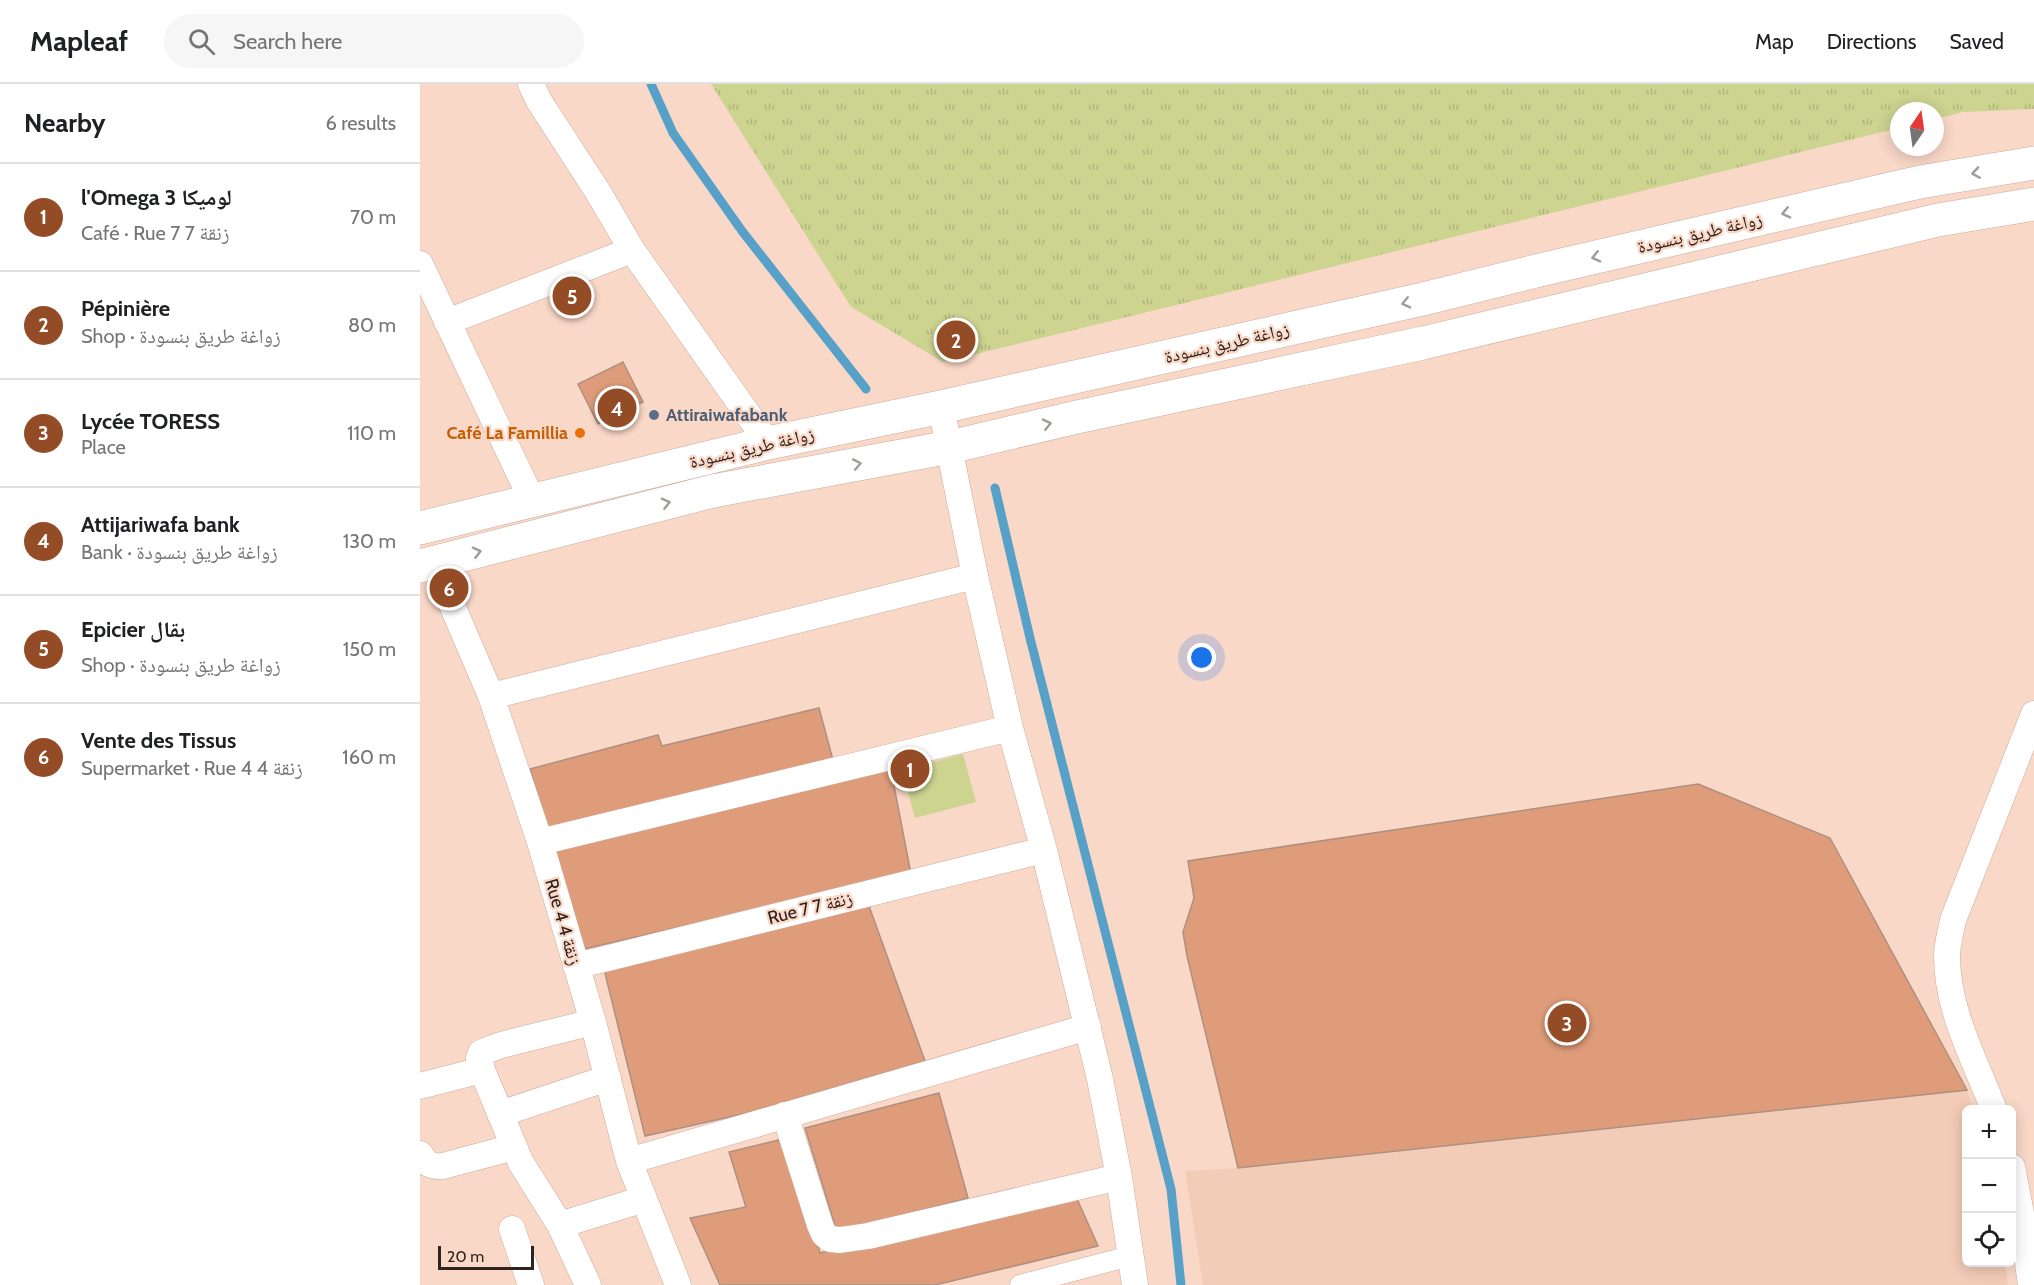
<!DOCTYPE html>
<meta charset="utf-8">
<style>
:root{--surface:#fff;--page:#f6f6f6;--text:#202124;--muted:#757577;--line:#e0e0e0;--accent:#934c26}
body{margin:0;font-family:Cabin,"Noto Naskh Arabic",sans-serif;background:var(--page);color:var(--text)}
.controls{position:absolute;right:18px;bottom:18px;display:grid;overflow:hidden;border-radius:9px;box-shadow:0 3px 15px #0003}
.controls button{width:54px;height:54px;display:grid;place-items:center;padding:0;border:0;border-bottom:2px solid var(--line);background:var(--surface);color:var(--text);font:30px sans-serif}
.compass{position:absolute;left:1470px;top:18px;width:54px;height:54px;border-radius:50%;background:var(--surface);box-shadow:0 3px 15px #0003;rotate:13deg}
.scale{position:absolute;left:18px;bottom:15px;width:96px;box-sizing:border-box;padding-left:6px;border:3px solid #2f231d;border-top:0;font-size:16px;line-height:21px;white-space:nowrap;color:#2f231d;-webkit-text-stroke:4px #fad8c8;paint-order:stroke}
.you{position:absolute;left:782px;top:574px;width:21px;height:21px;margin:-15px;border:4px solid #fff;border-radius:50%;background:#1a73e8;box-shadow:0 0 0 9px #1a73e833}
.badge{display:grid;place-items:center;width:39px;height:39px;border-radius:50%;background:var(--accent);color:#fff;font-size:20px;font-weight:700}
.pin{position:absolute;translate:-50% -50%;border:3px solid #fff;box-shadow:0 2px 6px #0006}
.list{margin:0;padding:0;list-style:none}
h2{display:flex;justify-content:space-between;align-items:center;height:78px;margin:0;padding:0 24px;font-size:26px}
h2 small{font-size:20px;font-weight:400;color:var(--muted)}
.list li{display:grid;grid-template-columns:39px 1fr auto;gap:18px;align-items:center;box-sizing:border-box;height:108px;padding:0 24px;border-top:2px solid var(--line)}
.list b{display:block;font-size:22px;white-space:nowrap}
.list p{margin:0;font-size:20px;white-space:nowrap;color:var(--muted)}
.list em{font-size:20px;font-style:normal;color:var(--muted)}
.icon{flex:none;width:33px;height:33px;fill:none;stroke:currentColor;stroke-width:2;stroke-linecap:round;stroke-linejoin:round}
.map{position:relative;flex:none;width:1614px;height:1201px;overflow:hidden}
header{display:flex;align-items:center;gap:36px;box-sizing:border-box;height:84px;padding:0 30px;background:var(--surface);border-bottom:2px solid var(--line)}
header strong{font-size:28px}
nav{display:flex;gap:33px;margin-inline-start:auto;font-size:21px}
.search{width:420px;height:54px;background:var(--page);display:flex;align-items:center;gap:15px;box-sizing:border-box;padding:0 21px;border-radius:33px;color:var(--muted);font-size:22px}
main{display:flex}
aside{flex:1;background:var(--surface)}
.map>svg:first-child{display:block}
.built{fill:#f3ccb8}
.grass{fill:url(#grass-tufts)}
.green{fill:#cdd490}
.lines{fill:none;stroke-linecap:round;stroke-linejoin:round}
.stream{stroke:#57a1c8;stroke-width:9}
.building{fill:#df9c7a;stroke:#ae9080;stroke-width:1.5}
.pedestrian-casing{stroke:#caab9b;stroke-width:21}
.minor-casing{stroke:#caab9b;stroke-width:27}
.secondary-casing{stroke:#caab9b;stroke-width:34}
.pedestrian{stroke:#fff;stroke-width:20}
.minor{stroke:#fff;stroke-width:26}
.secondary{stroke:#fff;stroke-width:33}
.oneway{stroke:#a19c99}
.service-dot{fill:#5c6f8a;stroke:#fad8c8;stroke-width:2}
.food-dot{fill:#e8710a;stroke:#fad8c8;stroke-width:2}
.labels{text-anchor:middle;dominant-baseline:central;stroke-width:4.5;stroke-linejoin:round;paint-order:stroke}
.street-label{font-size:18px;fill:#2f231d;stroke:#fad8c8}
.service-label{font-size:18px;font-weight:bold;fill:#4e5e75;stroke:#fad8c8;text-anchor:start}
.food-label{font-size:18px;font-weight:bold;fill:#c56008;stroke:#fad8c8;text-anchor:end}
</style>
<header>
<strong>Mapleaf</strong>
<div class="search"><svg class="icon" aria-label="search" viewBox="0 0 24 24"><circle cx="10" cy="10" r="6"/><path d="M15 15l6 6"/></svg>Search here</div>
<nav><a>Map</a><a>Directions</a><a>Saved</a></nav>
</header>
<main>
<aside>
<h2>Nearby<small>6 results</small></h2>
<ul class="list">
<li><span class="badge">1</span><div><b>l'Omega 3 لوميكا</b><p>Café · Rue 7 زنقة 7</p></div><em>70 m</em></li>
<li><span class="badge">2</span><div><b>Pépinière</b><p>Shop · زواغة طريق بنسودة</p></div><em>80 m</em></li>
<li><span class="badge">3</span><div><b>Lycée TORESS</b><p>Place</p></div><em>110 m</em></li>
<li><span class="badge">4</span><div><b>Attijariwafa bank</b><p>Bank · زواغة طريق بنسودة</p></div><em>130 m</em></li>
<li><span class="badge">5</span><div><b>Epicier بقال</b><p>Shop · زواغة طريق بنسودة</p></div><em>150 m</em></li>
<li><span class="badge">6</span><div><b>Vente des Tissus</b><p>Supermarket · Rue 4 زنقة 4</p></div><em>160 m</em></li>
</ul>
</aside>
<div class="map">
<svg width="1614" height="1201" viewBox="0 0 1614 1201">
<defs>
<pattern id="grass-tufts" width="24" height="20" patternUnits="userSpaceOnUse" patternTransform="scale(1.5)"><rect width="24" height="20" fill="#cdd490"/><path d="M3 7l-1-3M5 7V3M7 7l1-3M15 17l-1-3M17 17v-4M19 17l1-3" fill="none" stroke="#b0b67c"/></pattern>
</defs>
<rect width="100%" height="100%" fill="#fad8c8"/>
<path class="built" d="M1547,1006L1553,1025L1546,1026V1178L1585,1179L1588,1201H783L765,1087L818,1084Z"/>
<path class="grass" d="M291,0H1614V25L1543,28L1515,35V27H1479V44L523,278L431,223Z"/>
<path class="green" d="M543,670L556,718L495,734L482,686Z"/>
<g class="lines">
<path class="stream" d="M231,0L253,49L322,147L446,305
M575,404L610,554L751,1105L761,1201"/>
</g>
<path class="building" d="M203,278L223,318L178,340L158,300Z
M399,624L413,676L128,750L110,685L238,651L242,662Z
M470,681L491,790L159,866L133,759Z
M1278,700L1410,754L1547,1006L818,1084L767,872L763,848L774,814L768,777Z
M449,822L505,977L327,1029L225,1052L184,885Z
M519,1009L548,1114L417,1148L385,1044Z
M367,1054L400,1169L653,1106L678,1162L515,1201H300L270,1134L326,1123L309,1068Z"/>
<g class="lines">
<g class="pedestrian-casing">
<path id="pedestrian" d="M600,1201L710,1172"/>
</g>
<g class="minor-casing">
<path id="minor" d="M111,0L119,17L178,108L212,166L348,359
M0,180L112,416
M27,238L212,166
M521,323L555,492L590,644L624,766L680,995L699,1093L715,1201
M14,479L71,612L120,758L173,938L209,1077L258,1201
M71,612L555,492
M120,758L590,644
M156,882L624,766
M62,986L101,1079L140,1141L168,1201
M0,1002L62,986L59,974L61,969L65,967L81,961L173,938
M1574,1026C1555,976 1527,927 1527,872C1527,860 1531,847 1533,836L1614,630
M80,1030L188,994
M365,1031L400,1141L404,1150L410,1155L420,1156L448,1152L699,1093
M0,1070C6,1080 11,1083 23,1082L94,1063
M209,1077L668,943
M1592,1083L1602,1135L1611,1201
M140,1141L224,1115
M92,1145L111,1201"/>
</g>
<g class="secondary-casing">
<path id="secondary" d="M0,444L348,359L521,323L1003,215L1120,186L1500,98L1614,79
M0,482L293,407L530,363L657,333L1003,259L1518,136L1614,120"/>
</g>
<use href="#pedestrian" class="pedestrian"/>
<use href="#minor" class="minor"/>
<use href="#secondary" class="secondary"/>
</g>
<defs><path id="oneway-chevron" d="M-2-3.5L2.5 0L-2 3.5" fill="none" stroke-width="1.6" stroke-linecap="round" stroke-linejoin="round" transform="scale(1.5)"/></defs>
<g class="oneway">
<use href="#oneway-chevron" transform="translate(1556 89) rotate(171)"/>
<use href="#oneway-chevron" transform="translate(1366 129) rotate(167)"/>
<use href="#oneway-chevron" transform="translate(1176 173) rotate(167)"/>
<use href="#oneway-chevron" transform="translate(986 219) rotate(167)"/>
<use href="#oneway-chevron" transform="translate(627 340) rotate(-13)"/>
<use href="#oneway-chevron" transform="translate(437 380) rotate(-11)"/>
<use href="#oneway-chevron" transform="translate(246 419) rotate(-14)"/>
<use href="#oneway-chevron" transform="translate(57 468) rotate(-14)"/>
</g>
<circle class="service-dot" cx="234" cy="331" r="6"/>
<circle class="food-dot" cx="160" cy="349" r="6"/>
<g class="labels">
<g class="street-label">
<text transform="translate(1280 149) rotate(-13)">زواغة طريق بنسودة</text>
<text transform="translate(807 259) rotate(-13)">زواغة طريق بنسودة</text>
<text transform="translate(332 364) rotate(-13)">زواغة طريق بنسودة</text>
<text transform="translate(390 824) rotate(-14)">Rue 7 زنقة 7</text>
<text transform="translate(143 838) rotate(74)">Rue 4 زنقة 4</text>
</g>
<g class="service-label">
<text x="246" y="331">Attiraiwafabank</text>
</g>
<g class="food-label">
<text x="148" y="349">Café La Famillia</text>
</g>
</g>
</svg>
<div class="controls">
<button>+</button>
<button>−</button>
<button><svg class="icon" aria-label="locate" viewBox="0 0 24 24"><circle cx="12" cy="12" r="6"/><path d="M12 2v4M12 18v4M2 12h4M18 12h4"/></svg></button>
</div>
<svg class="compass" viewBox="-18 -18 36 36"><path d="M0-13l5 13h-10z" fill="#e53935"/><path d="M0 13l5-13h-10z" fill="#757577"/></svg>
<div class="scale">20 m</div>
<div class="you"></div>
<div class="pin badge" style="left:490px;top:685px">1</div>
<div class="pin badge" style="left:536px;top:256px">2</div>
<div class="pin badge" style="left:1147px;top:939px">3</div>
<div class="pin badge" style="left:197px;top:324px">4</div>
<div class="pin badge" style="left:152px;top:212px">5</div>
<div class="pin badge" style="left:29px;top:504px">6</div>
</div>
</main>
